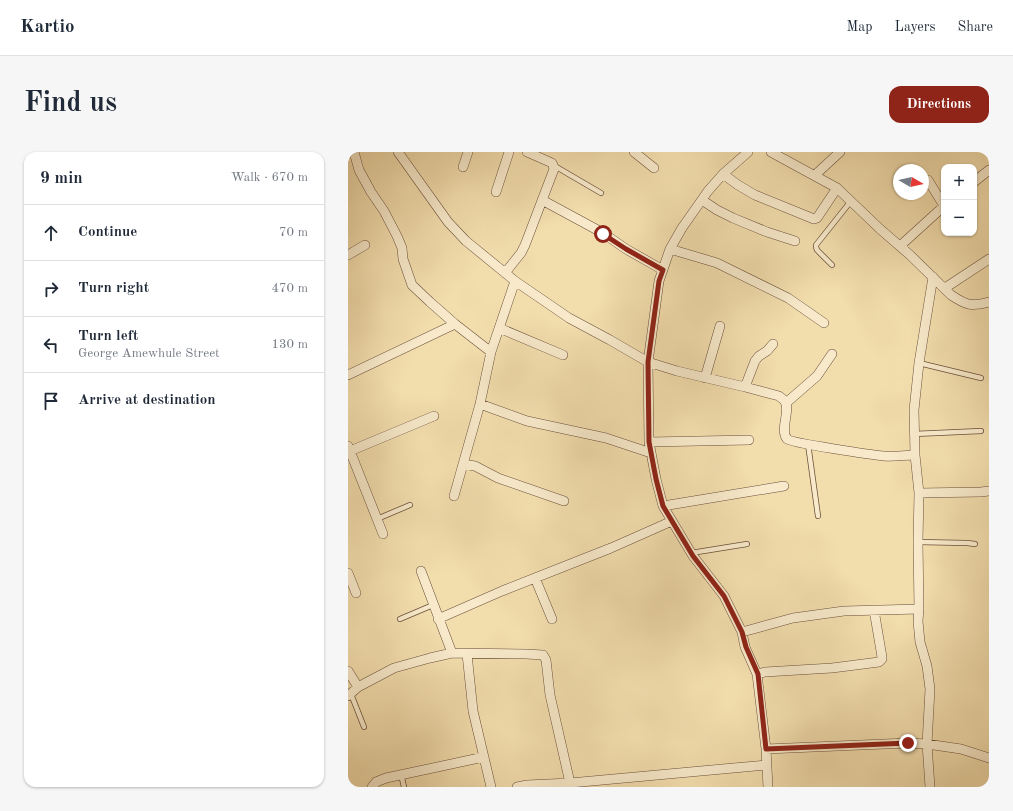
<!DOCTYPE html>
<meta charset="utf-8">
<style>
:root{--surface:#fff;--page:#f6f6f7;--text:#1f2937;--muted:#747a83;--line:#e0e1e3;--accent:#8f2418}
body{margin:0;font-family:"Old Standard TT",serif;background:var(--page);color:var(--text)}
.controls{position:absolute;right:12px;top:12px;display:grid;overflow:hidden;border-radius:8px;box-shadow:0 1px 3px #0004}
.controls button{width:36px;height:36px;display:grid;place-items:center;padding:0;border:0;border-bottom:1px solid var(--line);background:var(--surface);color:var(--text);font:20px sans-serif}
.compass{position:absolute;left:545px;top:12px;width:36px;height:36px;border-radius:50%;background:var(--surface);box-shadow:0 1px 3px #0004;rotate:99deg}
.stop{position:absolute;width:12px;height:12px;margin:-9px;border:3px solid #8f2418;border-radius:50%;background:#fff}
.stop.end{background:#8f2418;border-color:#fff;box-shadow:0 1px 4px #0008}
.list{margin:0;padding:0;list-style:none}
h2{display:flex;justify-content:space-between;align-items:center;height:52px;margin:0;padding:0 16px;font-size:17px}
h2 small{font-size:13px;font-weight:400;color:var(--muted)}
.list li{display:grid;grid-template-columns:26px 1fr auto;gap:12px;align-items:center;box-sizing:border-box;height:56px;padding:0 16px;border-top:1px solid var(--line)}
.list b{display:block;font-size:15px;white-space:nowrap}
.list p{margin:0;font-size:13px;white-space:nowrap;color:var(--muted)}
.list em{font-size:13px;font-style:normal;color:var(--muted)}
.icon{flex:none;width:22px;height:22px;fill:none;stroke:currentColor;stroke-width:2;stroke-linecap:round;stroke-linejoin:round}
.map{position:relative;flex:none;width:641px;height:635px;overflow:hidden;border-radius:12px}
header{display:flex;align-items:center;gap:24px;box-sizing:border-box;height:56px;padding:0 20px;background:var(--surface);border-bottom:1px solid var(--line)}
header strong{font-size:19px}
nav{display:flex;gap:22px;margin-inline-start:auto;font-size:14px}
.intro{display:flex;align-items:center;justify-content:space-between;box-sizing:border-box;height:96px;padding:0 24px}
h1{margin:0;font-size:28px}
.button{padding:10px 18px;border-radius:12px;background:var(--accent);color:#fff;font-size:14px;font-weight:700}
main{display:flex;gap:24px;padding:0 24px}
aside{flex:1;background:var(--surface);border-radius:12px;box-shadow:0 1px 3px #0004}
.map>svg:first-child{display:block}
.lines{fill:none;stroke-linecap:round;stroke-linejoin:round}
.service-casing{stroke:#6a4f3a;stroke-width:6}
.minor-casing{stroke:#6a4f3a;stroke-width:10}
.service{stroke:#f7e9ca;stroke-width:4.5}
.minor{stroke:#f7e9ca;stroke-width:9}
.route{stroke:#8f2418;stroke-width:5}
</style>
<header>
<strong>Kartio</strong>
<nav><a>Map</a><a>Layers</a><a>Share</a></nav>
</header>
<div class="intro"><h1>Find us</h1><a class="button">Directions</a></div>
<main>
<aside>
<h2>9 min<small>Walk · 670 m</small></h2>
<ul class="list">
<li><svg class="icon" aria-label="ahead" viewBox="0 0 24 24"><path d="M12 20V5M6 11l6-6 6 6"/></svg><div><b>Continue</b></div><em>70 m</em></li>
<li><svg class="icon" aria-label="right" viewBox="0 0 24 24"><path d="M7 20v-9h11M14 6l5 5-5 5"/></svg><div><b>Turn right</b></div><em>470 m</em></li>
<li><svg class="icon" aria-label="left" viewBox="0 0 24 24"><path d="M17 20v-9H6M10 6l-5 5 5 5"/></svg><div><b>Turn left</b><p>George Amewhule Street</p></div><em>130 m</em></li>
<li><svg class="icon" aria-label="arrive" viewBox="0 0 24 24"><path d="M6 21V4h12l-3 4 3 4H6"/></svg><div><b>Arrive at destination</b></div></li>
</ul>
</aside>
<div class="map">
<svg width="641" height="635" viewBox="0 0 641 635">
<rect width="100%" height="100%" fill="#f2ddad"/>
<filter id="stains"><feTurbulence type="fractalNoise" baseFrequency=".005" numOctaves="4"/><feColorMatrix values="0 0 0 0 .2 0 0 0 0 .09 0 0 0 0 .02 0 0 0 .5 -.17"/></filter>
<radialGradient id="worn" r=".72"><stop offset=".6" stop-color="#630" stop-opacity="0"/><stop offset="1" stop-color="#630" stop-opacity=".3"/></radialGradient>
<g class="lines">
<g class="service-casing">
<path id="service" d="M205,13L253,41
M484,113L469,98L468,95V93L503,49
M571,211L633,226
M566,282L633,279
M460,292L470,364
M29,367L62,353
M570,390L619,391L627,392
M343,401L399,392
M52,467L85,453
M3,542L16,575
M53,622L56,635"/>
</g>
<g class="minor-casing">
<path id="minor" d="M6,0L11,18L23,40L36,59L49,84L54,96L55,107L64,133L82,150L107,172L143,200
M50,0L100,70L118,89L167,129L221,166L262,188L300,210L329,219L397,235L431,244C432,245 436,248 436,248C444,257 431,277 439,287C443,291 525,303 536,304C546,305 557,303 567,303
M286,0L306,16
M400,0L375,22L360,39L334,76L322,97L311,129L300,210L301,290L308,327L315,354L345,404L376,444L394,480L397,495L409,522L418,597L420,635
M423,0L489,36L532,77L562,103L603,143C618,153 623,155 641,150
M115,15L120,0
M375,22L390,33L407,43L466,67L469,66L489,36
M467,23L492,0
M580,28L596,54
M626,30L641,18
M148,40L161,0
M194,48L231,68L255,81L278,97L315,118
M354,48L369,58L385,66L419,80L447,89
M552,94L596,54
M322,97L369,111L440,146L476,171
M0,103L17,93
M157,121L173,101L177,93L206,17L205,13L204,11L179,0
M597,136L641,107
M151,176L215,203
M0,223L107,172
M357,226L372,174
M397,235L407,209L411,204L419,199L425,192
M438,251L469,224L484,202
M132,252L179,269L258,286L303,301
M301,290L401,288
M0,294L35,382
M2,299L86,264
M115,312L127,314L150,326L216,349
M571,341L633,340L641,339
M106,344L132,252L143,200L167,129
M315,354L436,334
M73,419L104,501
M0,421L8,441
M187,426L204,467
M90,467L154,439L263,396L324,369
M394,480L445,466L496,459L571,457
M119,502L125,559L143,635
M0,519L10,535
M409,522L417,520L484,516L531,510L534,507V505L526,458
M0,544L10,535L46,516L82,506L104,501L178,502L195,503L198,508L202,543L222,631
M418,597L560,591L579,592L613,597L641,606
M24,635L28,630L38,626L136,605
M169,635L179,633L222,631L418,613
M582,635L579,592L582,537L579,514L572,490L570,469L571,457L570,390L571,341L567,303L566,258L571,211L585,125"/>
</g>
<use href="#service" class="service"/>
<use href="#minor" class="minor"/>
</g>
<g class="lines">
<path class="route" d="M255,82L278,97L315,118L311,129L300,210L301,290L308,327L315,354L345,404L376,444L394,480L398,495L410,522L418,597L560,591"/>
</g>
<rect width="100%" height="100%" filter="url(#stains)"/>
<rect width="100%" height="100%" fill="url(#worn)"/>
</svg>
<div class="controls">
<button>+</button>
<button>−</button>
</div>
<svg class="compass" viewBox="-18 -18 36 36"><path d="M0-13l5 13h-10z" fill="#e53935"/><path d="M0 13l5-13h-10z" fill="#747a83"/></svg>
<div class="stop" style="left:255px;top:82px"></div>
<div class="stop end" style="left:560px;top:591px"></div>
</div>
</main>
